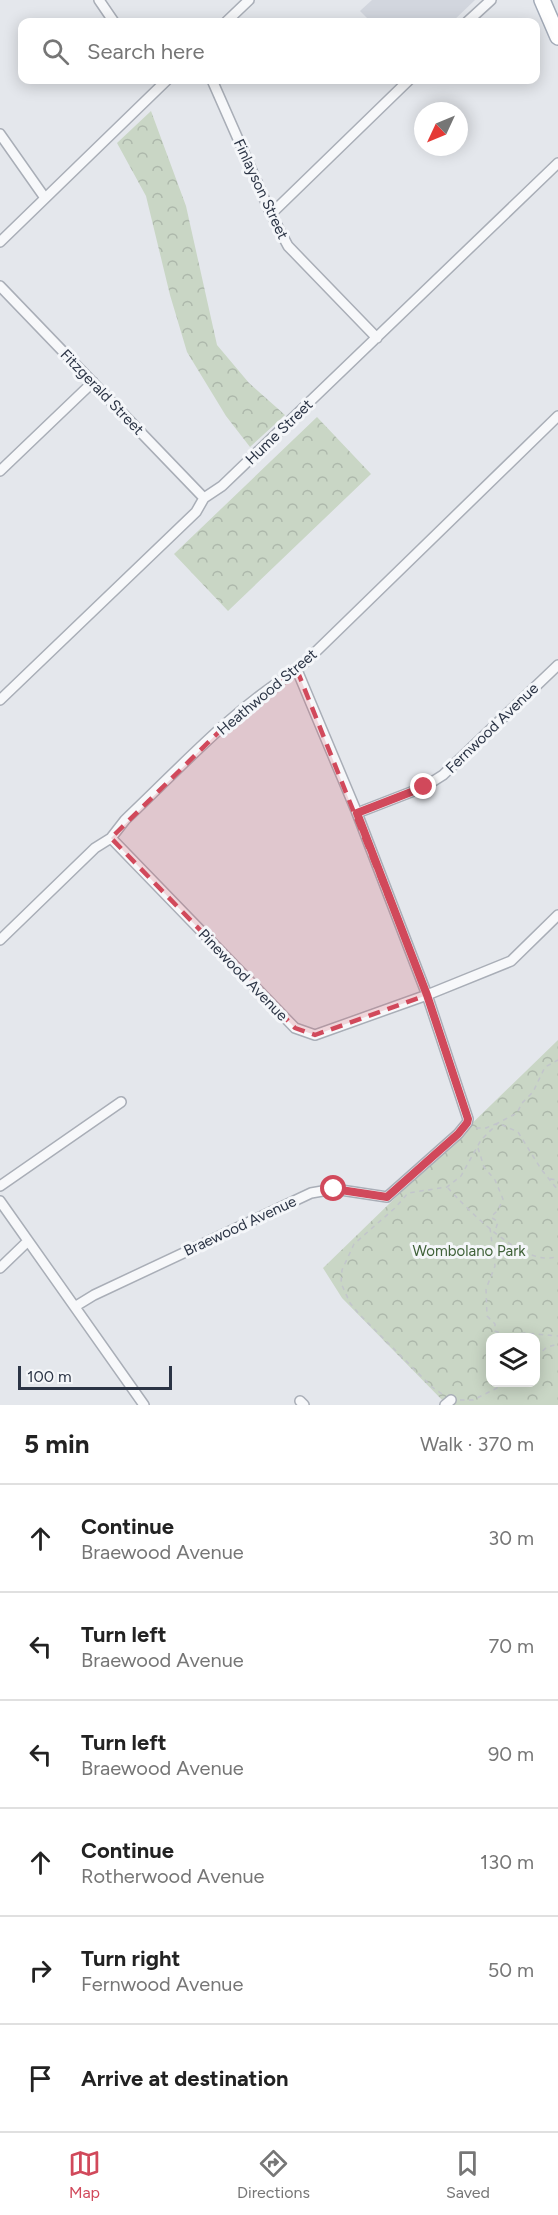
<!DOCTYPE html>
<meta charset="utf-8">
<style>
:root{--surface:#fff;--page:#f2f2f2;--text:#222;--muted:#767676;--line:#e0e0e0;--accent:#d1495b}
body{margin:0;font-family:Figtree,sans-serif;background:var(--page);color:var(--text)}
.controls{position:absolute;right:18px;bottom:18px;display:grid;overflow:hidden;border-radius:12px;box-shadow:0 3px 15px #0003}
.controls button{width:54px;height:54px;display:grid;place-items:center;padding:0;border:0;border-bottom:2px solid var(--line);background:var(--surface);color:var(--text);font:30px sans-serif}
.compass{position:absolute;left:414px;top:102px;width:54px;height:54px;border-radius:50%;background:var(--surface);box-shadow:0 3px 15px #0003;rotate:226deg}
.scale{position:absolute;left:18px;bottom:15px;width:154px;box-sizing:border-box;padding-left:6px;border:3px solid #2b3445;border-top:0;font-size:16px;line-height:21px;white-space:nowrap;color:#2b3445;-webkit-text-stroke:4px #f4f6f9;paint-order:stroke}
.stop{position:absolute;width:18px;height:18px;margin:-14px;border:4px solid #d1495b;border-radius:50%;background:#fff}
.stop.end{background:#d1495b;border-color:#fff;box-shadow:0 2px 6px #0008}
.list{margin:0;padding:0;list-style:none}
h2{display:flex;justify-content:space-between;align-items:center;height:78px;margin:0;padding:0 24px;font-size:26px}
h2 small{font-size:20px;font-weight:400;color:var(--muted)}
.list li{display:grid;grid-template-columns:39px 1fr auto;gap:18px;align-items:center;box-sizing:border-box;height:108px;padding:0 24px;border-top:2px solid var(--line)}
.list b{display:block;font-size:22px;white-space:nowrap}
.list p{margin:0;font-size:20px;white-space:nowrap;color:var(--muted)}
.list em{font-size:20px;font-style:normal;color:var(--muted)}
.icon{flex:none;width:33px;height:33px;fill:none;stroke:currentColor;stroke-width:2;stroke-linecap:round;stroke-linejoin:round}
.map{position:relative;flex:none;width:558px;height:1405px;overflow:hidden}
.search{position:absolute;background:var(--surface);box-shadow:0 3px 15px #0003;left:18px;right:18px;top:18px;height:66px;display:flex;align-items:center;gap:15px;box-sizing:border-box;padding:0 21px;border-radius:12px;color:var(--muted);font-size:22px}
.sheet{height:726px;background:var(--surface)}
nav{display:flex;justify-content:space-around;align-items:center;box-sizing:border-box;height:84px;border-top:2px solid var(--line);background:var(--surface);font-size:16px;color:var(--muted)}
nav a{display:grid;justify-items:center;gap:3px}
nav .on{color:var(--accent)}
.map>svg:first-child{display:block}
.built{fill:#d2d6de}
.forest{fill:url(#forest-crowns);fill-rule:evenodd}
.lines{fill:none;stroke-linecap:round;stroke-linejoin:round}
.street-casing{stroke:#a9aeb7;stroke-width:12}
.primary-casing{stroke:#a3abb8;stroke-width:18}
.path{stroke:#c2c5cb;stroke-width:1.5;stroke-dasharray:4.5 4.5;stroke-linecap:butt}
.street{stroke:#f7f8fa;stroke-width:9}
.primary{stroke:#fff;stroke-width:15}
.route{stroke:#d1495b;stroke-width:8}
.marked{fill:#d1495b;fill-opacity:0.2;stroke:#d1495b;stroke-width:4.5;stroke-dasharray:12 8;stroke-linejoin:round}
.labels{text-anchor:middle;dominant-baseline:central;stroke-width:6;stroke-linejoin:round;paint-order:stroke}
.street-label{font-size:15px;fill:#2b3445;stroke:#f4f6f9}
.park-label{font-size:15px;fill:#3f6138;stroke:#f4f6f9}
</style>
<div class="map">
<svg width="558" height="1405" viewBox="0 0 558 1405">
<defs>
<pattern id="forest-crowns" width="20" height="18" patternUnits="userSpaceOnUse" patternTransform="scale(1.5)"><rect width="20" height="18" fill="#c9d6c5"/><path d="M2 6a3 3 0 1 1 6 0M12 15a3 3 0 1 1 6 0" fill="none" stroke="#adb8ab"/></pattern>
</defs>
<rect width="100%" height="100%" fill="#e4e7ec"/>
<path class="built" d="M372,0H475L452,22H371L360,11Z"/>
<path class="forest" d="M151,111L186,206L217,345L249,383L285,415L250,447L226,416L187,352L170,295L146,196L117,143Z
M317,417L371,474L228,611L174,554Z
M558,1040V1405H447L342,1298L323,1268ZM490,1338H536V1382H490Z"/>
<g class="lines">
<g class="street-casing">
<path id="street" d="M99,0L114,22
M226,22L249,0
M467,22L491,0
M212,80L271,214L288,246L377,338
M0,134L45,198
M271,214L409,80
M0,242L167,80
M0,286L204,498
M0,471L93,382
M0,700L196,512L204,498L222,486L558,163
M357,813L424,787L443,775L558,665
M111,838L295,1028L315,1035L427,995L511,961L558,915
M0,940L95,848L111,838L125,820C180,768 233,709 297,670L558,416
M0,1186L121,1102
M0,1201L144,1405
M0,1268L28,1241
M76,1306L94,1295L311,1193L334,1189L387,1197L458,1134L467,1123L468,1119L427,995L357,813L297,670
M300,1401L304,1405
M445,1405L451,1400"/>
</g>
<g class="primary-casing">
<path id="primary" d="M542,0L558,37"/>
</g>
<path class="path" d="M476,1128H486L498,1123L518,1132L541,1169L558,1190
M478,1148L484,1167L495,1180L503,1199L498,1210L491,1217L498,1222L495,1231
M550,1179L558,1180
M448,1188C468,1210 526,1270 558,1256
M490,1228L495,1266L486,1289L487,1316L495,1324V1331L505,1335L525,1333L558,1336
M536,1357L547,1347L558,1344
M442,1394L432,1387L359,1314L350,1303L341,1283L342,1270L354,1244L395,1208L408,1193L447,1187L461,1176L481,1140L498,1123L517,1113L522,1103L533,1092L545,1067L558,1060
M460,1400H473L509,1382"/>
<use href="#street" class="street"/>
<use href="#primary" class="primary"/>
</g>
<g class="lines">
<path class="route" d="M334,1189L387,1197L458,1134L467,1123L468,1119L427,995L357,813L424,787"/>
</g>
<path class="marked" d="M297,670L427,995L315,1035L295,1028L111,838L231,720Z"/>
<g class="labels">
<g class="street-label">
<text transform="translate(261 189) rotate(65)">Finlayson Street</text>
<text transform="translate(102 392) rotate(46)">Fitzgerald Street</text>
<text transform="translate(279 432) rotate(-44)">Hume Street</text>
<text transform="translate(267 692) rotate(-40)">Heathwood Street</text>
<text transform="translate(492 728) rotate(-44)">Fernwood Avenue</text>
<text transform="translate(243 975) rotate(46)">Pinewood Avenue</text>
<text transform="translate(240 1226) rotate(-25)">Braewood Avenue</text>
</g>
<g class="park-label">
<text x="469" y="1251">Wombolano Park</text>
</g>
</g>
</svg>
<div class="controls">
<button><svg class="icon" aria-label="layers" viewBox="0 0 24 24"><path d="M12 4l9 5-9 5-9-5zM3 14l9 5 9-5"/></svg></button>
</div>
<svg class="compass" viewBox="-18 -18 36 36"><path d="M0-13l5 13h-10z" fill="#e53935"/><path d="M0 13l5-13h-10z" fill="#767676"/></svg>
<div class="scale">100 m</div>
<div class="stop" style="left:334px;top:1189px"></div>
<div class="stop end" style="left:424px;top:787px"></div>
<div class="search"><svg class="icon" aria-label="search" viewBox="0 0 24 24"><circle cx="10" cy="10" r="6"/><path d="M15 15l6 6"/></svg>Search here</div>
</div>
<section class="sheet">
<h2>5 min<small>Walk · 370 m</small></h2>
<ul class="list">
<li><svg class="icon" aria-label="ahead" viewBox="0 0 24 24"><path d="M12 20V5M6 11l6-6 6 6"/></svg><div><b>Continue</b><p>Braewood Avenue</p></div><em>30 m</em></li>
<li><svg class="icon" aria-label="left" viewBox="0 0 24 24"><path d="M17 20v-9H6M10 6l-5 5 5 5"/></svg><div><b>Turn left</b><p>Braewood Avenue</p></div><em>70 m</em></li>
<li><svg class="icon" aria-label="left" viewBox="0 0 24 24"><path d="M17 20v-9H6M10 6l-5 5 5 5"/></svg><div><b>Turn left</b><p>Braewood Avenue</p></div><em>90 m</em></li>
<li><svg class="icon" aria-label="ahead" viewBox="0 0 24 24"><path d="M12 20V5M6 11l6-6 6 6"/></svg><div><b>Continue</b><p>Rotherwood Avenue</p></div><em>130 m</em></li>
<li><svg class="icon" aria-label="right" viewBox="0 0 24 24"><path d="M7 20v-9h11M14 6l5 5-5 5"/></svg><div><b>Turn right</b><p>Fernwood Avenue</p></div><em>50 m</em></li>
<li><svg class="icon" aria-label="arrive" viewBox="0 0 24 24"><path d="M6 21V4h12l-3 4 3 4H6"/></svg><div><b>Arrive at destination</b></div></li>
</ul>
</section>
<nav>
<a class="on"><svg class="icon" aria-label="map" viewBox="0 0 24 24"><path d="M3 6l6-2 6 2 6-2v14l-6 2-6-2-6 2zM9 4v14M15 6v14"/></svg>Map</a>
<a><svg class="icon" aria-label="directions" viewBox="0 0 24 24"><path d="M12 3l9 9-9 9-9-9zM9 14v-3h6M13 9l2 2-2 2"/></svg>Directions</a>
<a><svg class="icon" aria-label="saved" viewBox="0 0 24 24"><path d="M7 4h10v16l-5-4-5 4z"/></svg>Saved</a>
</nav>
